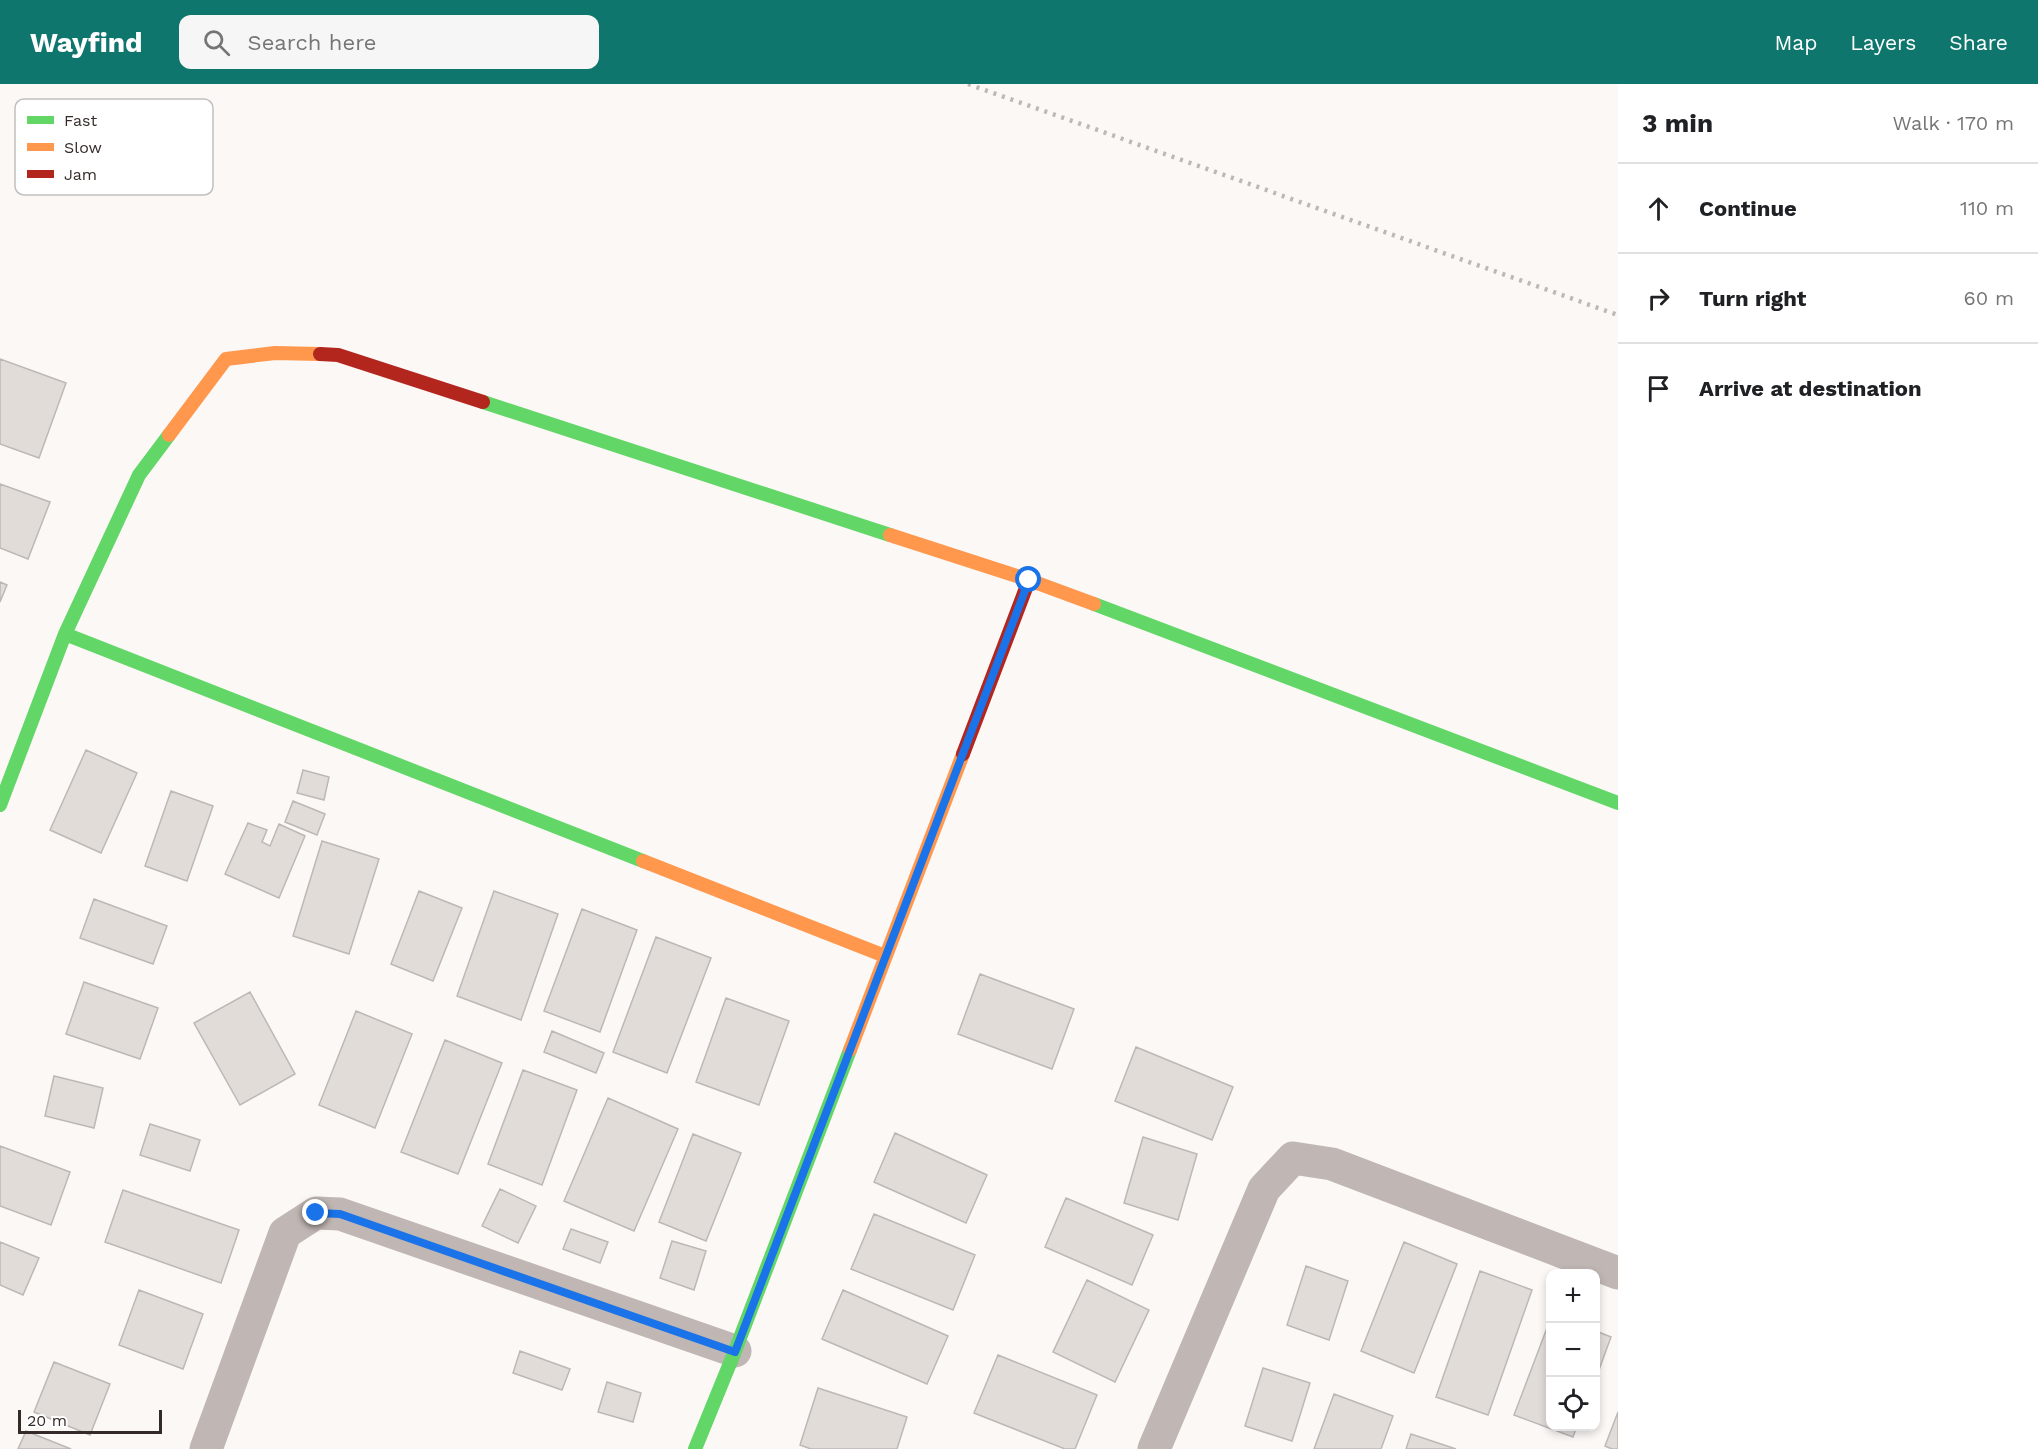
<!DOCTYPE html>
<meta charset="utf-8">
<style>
:root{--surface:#fff;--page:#f6f6f6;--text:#202124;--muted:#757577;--line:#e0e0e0;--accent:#0f766e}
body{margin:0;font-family:"Work Sans",sans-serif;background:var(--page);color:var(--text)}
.controls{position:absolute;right:18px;bottom:18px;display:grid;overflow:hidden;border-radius:12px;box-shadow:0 3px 9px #0003}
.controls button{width:54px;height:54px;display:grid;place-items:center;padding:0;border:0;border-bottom:2px solid var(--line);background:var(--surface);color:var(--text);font:30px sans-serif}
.scale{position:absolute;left:18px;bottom:15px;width:144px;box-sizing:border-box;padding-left:6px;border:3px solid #342b29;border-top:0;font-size:16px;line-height:21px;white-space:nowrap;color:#342b29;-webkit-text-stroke:4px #fff;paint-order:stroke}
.stop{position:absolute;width:18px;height:18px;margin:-14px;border:4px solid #1a73e8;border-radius:50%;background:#fff}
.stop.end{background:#1a73e8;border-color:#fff;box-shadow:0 2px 6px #0008}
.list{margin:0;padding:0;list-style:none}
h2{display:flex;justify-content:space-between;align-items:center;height:78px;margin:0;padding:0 24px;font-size:26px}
h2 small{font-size:20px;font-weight:400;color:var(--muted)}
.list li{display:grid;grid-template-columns:39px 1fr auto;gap:18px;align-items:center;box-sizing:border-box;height:90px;padding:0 24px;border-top:2px solid var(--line)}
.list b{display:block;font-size:22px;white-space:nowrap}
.list em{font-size:20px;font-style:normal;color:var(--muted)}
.icon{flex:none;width:33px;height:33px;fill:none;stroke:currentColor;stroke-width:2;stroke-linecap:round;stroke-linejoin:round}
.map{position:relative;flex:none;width:1618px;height:1365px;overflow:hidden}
header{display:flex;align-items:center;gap:36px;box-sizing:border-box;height:84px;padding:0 30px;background:var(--accent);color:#fff}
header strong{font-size:28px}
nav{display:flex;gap:33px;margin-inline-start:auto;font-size:21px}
.search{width:420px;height:54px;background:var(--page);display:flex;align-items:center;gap:15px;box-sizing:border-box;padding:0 21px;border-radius:12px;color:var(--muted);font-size:22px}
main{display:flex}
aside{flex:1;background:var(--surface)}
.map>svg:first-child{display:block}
.building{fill:#e2dcd9;stroke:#bdb8b6;stroke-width:1.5}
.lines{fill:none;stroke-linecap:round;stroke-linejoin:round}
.street{stroke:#c0b6b3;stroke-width:33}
.fast{stroke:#63d668;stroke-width:14}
.slow{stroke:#ff974d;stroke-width:14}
.jam{stroke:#b3261e;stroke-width:14}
.rail{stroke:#bfb7b5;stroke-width:4.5;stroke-dasharray:3 6;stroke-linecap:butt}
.route{stroke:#1a73e8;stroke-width:8}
.key{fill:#fff;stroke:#c2bfbf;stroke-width:1.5}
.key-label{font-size:16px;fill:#342b29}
</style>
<header>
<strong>Wayfind</strong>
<div class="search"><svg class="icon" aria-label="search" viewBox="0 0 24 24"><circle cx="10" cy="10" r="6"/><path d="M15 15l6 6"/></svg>Search here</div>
<nav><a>Map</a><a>Layers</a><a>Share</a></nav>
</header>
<main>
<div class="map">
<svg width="1618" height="1365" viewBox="0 0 1618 1365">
<rect width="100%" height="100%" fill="#fbf8f6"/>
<path class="building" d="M0,275L66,299L39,374L0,360Z
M0,400L50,418L28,475L0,464Z
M0,498L7,501L0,518Z
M86,666L137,689L101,769L50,746Z
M303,686L329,693L324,716L297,709Z
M171,707L213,722L187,797L145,782Z
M293,717L325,730L317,751L285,738Z
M248,739L267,746L262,758L270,762L279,740L305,752L279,814L225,790Z
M322,757L379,775L349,870L293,852Z
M419,807L462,824L433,897L391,880Z
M494,807L558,830L521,936L457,912Z
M94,815L167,842L153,880L80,854Z
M582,825L637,846L600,948L544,927Z
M656,853L711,874L667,989L613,968Z
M980,890L1074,925L1052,985L958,950Z
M84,898L158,924L140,975L66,950Z
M250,908L295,990L240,1021L194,939Z
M726,914L789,937L759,1021L696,998Z
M356,927L412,950L375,1044L319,1021Z
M552,947L604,969L596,989L544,968Z
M445,956L502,979L458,1090L401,1068Z
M1136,963L1233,1003L1212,1056L1115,1017Z
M523,986L577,1006L542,1101L488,1080Z
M54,992L103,1004L94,1044L45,1032Z
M608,1014L678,1045L634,1147L564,1117Z
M150,1040L200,1056L190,1087L140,1071Z
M895,1049L987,1091L966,1139L874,1098Z
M693,1050L741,1069L706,1157L659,1138Z
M1143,1053L1197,1070L1178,1136L1124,1119Z
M0,1062L70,1088L51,1141L0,1122Z
M500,1105L536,1122L518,1159L482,1142Z
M123,1106L239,1146L221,1199L105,1158Z
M1066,1114L1153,1151L1132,1201L1045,1163Z
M874,1130L975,1171L953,1226L851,1185Z
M571,1145L608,1158L600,1179L563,1165Z
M672,1157L706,1167L694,1206L660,1194Z
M0,1158L39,1174L23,1211L0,1201Z
M1404,1158L1457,1180L1414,1289L1361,1267Z
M1306,1182L1348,1197L1329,1256L1287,1241Z
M1480,1187L1532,1206L1488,1331L1436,1313Z
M1087,1196L1149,1226L1115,1298L1053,1268Z
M139,1206L203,1230L183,1285L119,1261Z
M843,1206L948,1252L927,1300L822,1255Z
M1550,1236V1342H1577L1573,1353L1514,1331Z
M1596,1247L1611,1253L1596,1294Z
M520,1267L570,1285L562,1306L513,1289Z
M998,1271L1097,1311L1075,1365H1065L974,1329Z
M54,1278L110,1300L90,1351L34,1328Z
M1263,1284L1310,1299L1292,1357L1245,1342Z
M607,1298L641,1309L633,1338L598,1328Z
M818,1304L907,1333L897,1365H811L800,1361Z
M1334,1310L1393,1332L1381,1365H1314Z
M1618,1328V1365H1612L1605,1362Z
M26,1347L71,1365H18Z
M1411,1350L1456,1365H1406Z"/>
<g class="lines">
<path class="street" d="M206,1365L285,1149L316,1129L340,1130L735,1267
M1154,1365L1264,1105L1293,1074L1332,1080L1618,1189"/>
<path class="fast" d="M483,318L890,451
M1094,520L1618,719
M65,550L643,777
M0,721L65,550L139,391L169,351
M695,1365L735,1267L850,966"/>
<path class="slow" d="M169,351L226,275L275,269L320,270
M890,451L1029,496L1094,520
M643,777L885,872
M850,966L963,670"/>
<path class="jam" d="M320,270L338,271L483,318
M963,670L1029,496"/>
<path class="rail" d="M968,0L1618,231"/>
</g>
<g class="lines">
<path class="route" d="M316,1129L340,1130L735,1268L1029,496"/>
</g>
<rect x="15" y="15" width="198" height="96" rx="9" class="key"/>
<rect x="27" y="32" width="27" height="8" fill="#63d668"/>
<rect x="27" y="59" width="27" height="8" fill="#ff974d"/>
<rect x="27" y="86" width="27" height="8" fill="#b3261e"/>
<g class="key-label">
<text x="64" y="42">Fast</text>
<text x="64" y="69">Slow</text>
<text x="64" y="96">Jam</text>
</g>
</svg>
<div class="controls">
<button>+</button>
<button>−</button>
<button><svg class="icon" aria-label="locate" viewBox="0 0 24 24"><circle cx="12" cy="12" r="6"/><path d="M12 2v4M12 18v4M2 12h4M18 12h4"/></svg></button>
</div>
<div class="scale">20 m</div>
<div class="stop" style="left:1029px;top:496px"></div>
<div class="stop end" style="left:316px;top:1129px"></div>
</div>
<aside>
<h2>3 min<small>Walk · 170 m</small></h2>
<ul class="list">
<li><svg class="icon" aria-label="ahead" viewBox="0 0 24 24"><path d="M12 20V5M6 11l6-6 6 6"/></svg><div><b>Continue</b></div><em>110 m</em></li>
<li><svg class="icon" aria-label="right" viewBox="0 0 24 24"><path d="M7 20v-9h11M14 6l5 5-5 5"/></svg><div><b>Turn right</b></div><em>60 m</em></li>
<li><svg class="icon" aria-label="arrive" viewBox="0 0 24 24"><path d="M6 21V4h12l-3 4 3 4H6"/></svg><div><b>Arrive at destination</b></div></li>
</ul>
</aside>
</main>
